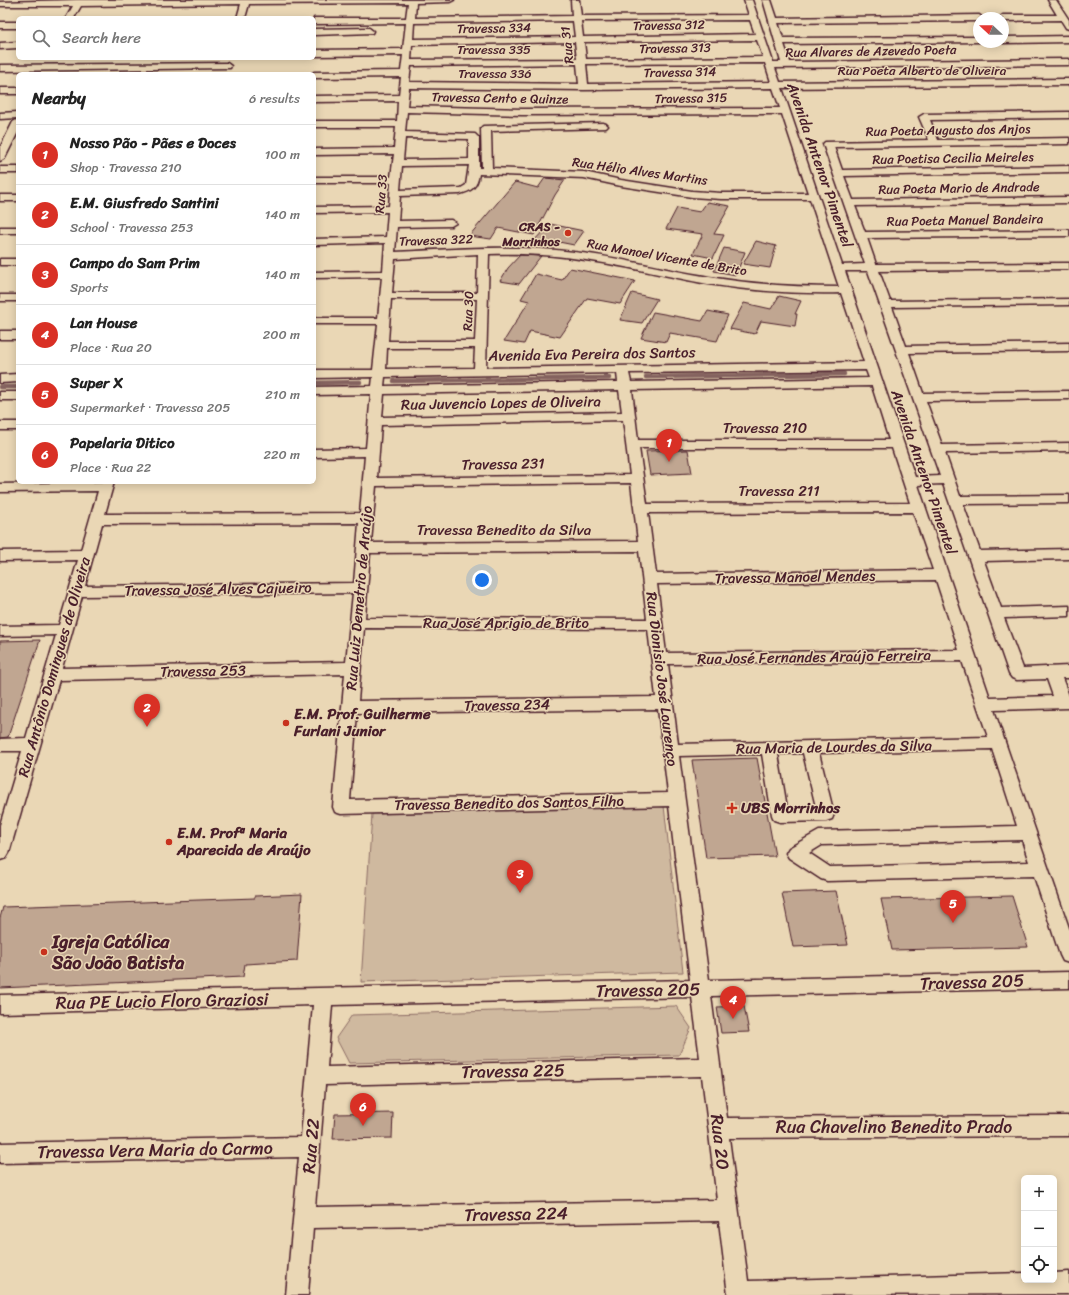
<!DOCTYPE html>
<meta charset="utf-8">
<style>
:root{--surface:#fff;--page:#f2f2f2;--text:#222;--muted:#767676;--line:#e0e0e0;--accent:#d93025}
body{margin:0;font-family:Sriracha,sans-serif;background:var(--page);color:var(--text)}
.controls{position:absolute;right:12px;bottom:12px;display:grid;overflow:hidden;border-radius:6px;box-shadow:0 2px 10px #0003}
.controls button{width:36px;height:36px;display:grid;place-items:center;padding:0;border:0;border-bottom:1px solid var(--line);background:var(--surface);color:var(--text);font:20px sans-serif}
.compass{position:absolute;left:973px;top:12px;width:36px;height:36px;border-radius:50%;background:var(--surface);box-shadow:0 2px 10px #0003;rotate:292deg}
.you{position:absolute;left:482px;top:580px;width:14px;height:14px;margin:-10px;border:3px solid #fff;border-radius:50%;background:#1a73e8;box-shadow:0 0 0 6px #1a73e833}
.badge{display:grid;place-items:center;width:26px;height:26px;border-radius:50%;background:var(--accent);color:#fff;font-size:13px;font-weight:700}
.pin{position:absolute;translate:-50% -33px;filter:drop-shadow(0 1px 2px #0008)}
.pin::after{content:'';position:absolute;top:21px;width:14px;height:12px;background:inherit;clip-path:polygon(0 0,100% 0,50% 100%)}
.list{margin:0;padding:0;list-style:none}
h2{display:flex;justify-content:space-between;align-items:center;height:52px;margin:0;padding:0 16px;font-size:17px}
h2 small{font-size:13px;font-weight:400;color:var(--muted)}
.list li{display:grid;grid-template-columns:26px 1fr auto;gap:12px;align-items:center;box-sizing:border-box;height:60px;padding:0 16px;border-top:1px solid var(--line)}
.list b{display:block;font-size:15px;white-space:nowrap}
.list p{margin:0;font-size:13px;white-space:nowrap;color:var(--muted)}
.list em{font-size:13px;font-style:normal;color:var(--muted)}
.icon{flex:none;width:22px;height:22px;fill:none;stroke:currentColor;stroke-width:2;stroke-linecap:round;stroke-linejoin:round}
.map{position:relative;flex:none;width:1069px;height:1295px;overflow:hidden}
.search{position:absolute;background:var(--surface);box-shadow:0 2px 10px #0003;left:16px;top:16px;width:300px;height:44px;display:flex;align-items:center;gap:10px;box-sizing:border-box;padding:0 14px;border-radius:6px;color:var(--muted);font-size:15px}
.panel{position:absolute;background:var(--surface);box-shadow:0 2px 10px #0003;left:16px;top:72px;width:300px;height:412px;border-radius:6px}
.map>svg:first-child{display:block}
.green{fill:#cfb99f;stroke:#8c6c65}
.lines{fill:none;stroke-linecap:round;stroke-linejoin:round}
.stream{stroke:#85635f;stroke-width:4.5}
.building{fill:#c0a691;stroke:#4a1f2b}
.minor-casing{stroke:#4a1f2b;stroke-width:3}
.minor{fill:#ead7b5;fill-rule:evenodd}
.poi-dot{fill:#c8321e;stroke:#ead7b5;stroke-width:1.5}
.labels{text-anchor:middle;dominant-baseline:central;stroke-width:3;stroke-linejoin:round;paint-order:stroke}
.far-street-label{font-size:13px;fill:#4a1f2b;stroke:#ead7b5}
.far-poi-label{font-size:13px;font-weight:bold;fill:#4a1f2b;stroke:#ead7b5;text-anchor:end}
.street-label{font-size:15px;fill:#4a1f2b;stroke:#ead7b5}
.poi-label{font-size:15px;font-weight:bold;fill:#4a1f2b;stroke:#ead7b5;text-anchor:start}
.near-poi-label{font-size:18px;font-weight:bold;fill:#4a1f2b;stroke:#ead7b5;text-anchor:start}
.near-street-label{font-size:18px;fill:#4a1f2b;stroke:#ead7b5}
</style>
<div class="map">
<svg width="1069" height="1295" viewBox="0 0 1069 1295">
<rect width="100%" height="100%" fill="#ead7b5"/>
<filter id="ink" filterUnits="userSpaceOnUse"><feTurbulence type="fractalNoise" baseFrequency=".025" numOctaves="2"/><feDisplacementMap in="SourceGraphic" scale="8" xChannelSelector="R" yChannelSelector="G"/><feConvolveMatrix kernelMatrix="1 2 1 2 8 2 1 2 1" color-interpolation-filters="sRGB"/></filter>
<g filter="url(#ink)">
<path class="green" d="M664,806L683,972L361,982L372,814Z
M676,1006L691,1028L679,1055L349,1063L336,1038L352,1015Z"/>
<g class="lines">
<path class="stream" d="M646,377L844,374
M394,381L609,378
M314,383L360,382
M0,387H18"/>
</g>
<path class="building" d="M545,178L565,180L555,195L534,235L498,228L491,239L469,236L515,182L538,188Z
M707,202L730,206L714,234L724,235L713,258L693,254L703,234L666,229L677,208L700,212Z
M550,224L584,231L574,245L554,241L548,248L528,247Z
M756,241L776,246L770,268L743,264Z
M724,248L745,252L736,275L714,271Z
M520,255L541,256L519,284L500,281L508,268Z
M570,268L635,281L620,304L587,298L560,337L530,331L524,344L504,341L529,301L521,299L536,274L562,280Z
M632,293L657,299L642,323L620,320Z
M779,296L801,301L795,314H797L795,326L761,321L755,334L730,329L744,303L771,309Z
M708,311L728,315L717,341L670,333L666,342L641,338L653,312L702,321Z
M688,450L692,473L650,475L646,451Z
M40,640L8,737L0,738V641Z
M757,758L775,856L706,858L692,760Z
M836,891L848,945L793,947L782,893Z
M302,894L297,961L245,964L243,977L0,988V918L3,907L255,898V896Z
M1012,896L1028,947L892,950L881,899Z
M744,1006L749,1032L721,1033L717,1007Z
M393,1113L392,1138L333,1139L335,1114Z"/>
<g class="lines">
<g class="minor-casing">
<path id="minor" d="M76,0H454L450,2L416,3L415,18L572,16L571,0H579L581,16L749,15L744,0H752L773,62H781L763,0H771L777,18L979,15L983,18H979V21L778,23L783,38L979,37V42H981L784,44L790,62L1069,59V65L775,68L780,82L1069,79V85L782,88L842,265L865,264L823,144L825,142L929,140L919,117L924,114L1069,112V118L930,120L938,140L1069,138V144L834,147L842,170L1069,166V172L844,176L853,200L1069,197V203L855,206L865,232L1069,230V236L867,238L876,264L1069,263V269L879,271L890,301L1069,299V305L892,307L906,346L1069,343V351L909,353L923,393L1069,391V399L926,401L942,445L1069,443V451L945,453L960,496L1069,495V503L963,504L980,551L1069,549V559L984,561L1001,608L1069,606V616L1004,618L1023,668L1069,666V678H1062L1069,696V708L994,710L1069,928V963L1063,961L1060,955L1034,876L827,881L821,879L789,858L786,853L789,848L819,831L1017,826L992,749L819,753L834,814L832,819L826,821L780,822L774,820L772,815L762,754L679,756L709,980L1069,972V988L711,996L727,1118L1069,1116V1136L729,1138L748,1281L1024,1273V1280H1054V1273L1069,1272V1294L728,1295L719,1221L313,1228L308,1295H286L299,1157L0,1163V1143L301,1137L313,1005L0,1013V995L690,980L669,806L341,814L335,812L333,807L345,674L59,680L9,853L6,858L0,860V825L22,751H0V739L26,738L56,635L0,636V626L59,625L78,560L0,561V551L81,550L98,491L0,492V484L114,482L105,514L360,513L365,456L314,457V449L366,448L371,394L314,395V387L372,386L373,377L314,378V370H373L378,324H314V318H378L382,277L314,278V272L383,271L385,243L314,245V239L386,237L388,212L314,213V207L389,206L391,183H314V177H391L394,154L314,155V149L394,148L396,127H314V121H397L398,101L314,102V96L399,95L401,77L314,78V74H310L314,72L401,71L403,55L314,56V50L403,49L406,23L314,24V18H406L408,3L249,4L245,18H237L241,4L81,6L74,18H66L73,6H0V2ZM750,20L755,34L583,37L581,21ZM573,21L575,37L413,39L414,23ZM757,40L763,57L586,59L584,42ZM575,42L577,59L411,60L412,45ZM765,63L771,82L588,84L586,64ZM577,64L579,84L409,82L411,66ZM409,88L584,90L773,88L780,108L522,109L407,106ZM407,112L522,115L782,114L808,193H721L692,191L621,180L584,172L492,168L491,131L606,128L608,126L606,124L603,123L483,126L481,128L482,168H479V138L475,134L405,132ZM405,138L469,139V159L403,160ZM469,165L466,185L461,188L400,190L402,166ZM479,174L584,178L621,186L692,197L721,199H810L839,287C795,287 752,284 709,277C664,270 619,257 574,252C515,244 455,249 395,252L397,227L451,226L456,223L451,220L398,221L400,196L460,194C472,191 477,187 479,174ZM478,254L477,293H392L395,259ZM489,254C524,253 558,255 592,261C631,267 669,277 708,284C752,291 796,294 841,293L864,362L486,368ZM845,271H868L940,476L915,477ZM391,299H477L475,341H388ZM387,348H475L474,368L386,369ZM866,370L869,378L631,382L629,373ZM617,373L618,382L384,386L385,377ZM872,386L889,440H638L632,390ZM619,390L622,412L382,417L384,394ZM623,420L630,475L377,478L381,425ZM639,448H892L910,503L647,504ZM631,483L638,541L371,543L376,486ZM943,484L1009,674L1012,678L1017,680L1047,679L1053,696L990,698L918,485ZM913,512L933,570L656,574L648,513ZM359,523L354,583L85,586L102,524ZM639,551L647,619L365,618L370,553ZM936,580L959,650L666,653L657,584ZM353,593L346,662L62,668L82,596ZM364,628L648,629L656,697L358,701ZM962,661L988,737L678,744L668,664ZM658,709L668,793L350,800L357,713ZM803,753L816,807L787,808L778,754ZM1022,840L1029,862L830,867L809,853L822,845ZM692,997L700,1058L327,1067L332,1005ZM702,1076L717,1200L315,1207L325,1085Z
M1048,0H1056L1069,20V29L1066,28L1061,20L1003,21V18H999L1003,15H1057Z
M0,22H18V28H0Z
M369,28L373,31L372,33L314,35V29Z
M1069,36V42L1003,43L1001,42H1003V37Z
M18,42V48L0,49V43Z
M227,63L231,66L230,68L0,71V65Z
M0,88H18V94H0Z
M18,112V118L0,119V113Z
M18,119V132L5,158L0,161V148L13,122Z
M0,167H18V173H0Z
M0,195H18V201H0Z
M0,227H18V233H0Z
M0,259H18V265H0Z
M0,295H18V301H0Z
M0,331H18V339H0Z
M18,374V382L0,383V375Z
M0,392H18V400H0Z
M0,422H18V430H0Z"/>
</g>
<use href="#minor" class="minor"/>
</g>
</g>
<g class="poi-dot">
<circle cx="568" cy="233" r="4"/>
<circle cx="286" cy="723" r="4"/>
<path d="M730 802h4v4h4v4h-4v4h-4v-4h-4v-4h4z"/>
<circle cx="169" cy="842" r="4"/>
<circle cx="44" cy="952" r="4"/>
</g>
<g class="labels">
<g class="far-street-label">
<text transform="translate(669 25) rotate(-1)">Travessa 312</text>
<text transform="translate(494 28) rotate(-1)">Travessa 334</text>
<text transform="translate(567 45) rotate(-96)">Rua 31</text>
<text transform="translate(675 48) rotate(-1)">Travessa 313</text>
<text x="494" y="49">Travessa 335</text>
<text transform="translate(871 51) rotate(-1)">Rua Alvares de Azevedo Poeta</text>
<text x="922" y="70">Rua Poeta Alberto de Oliveira</text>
<text transform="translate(680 72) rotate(-1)">Travessa 314</text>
<text x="495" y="73">Travessa 336</text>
<text transform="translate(500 98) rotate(1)">Travessa Cento e Quinze</text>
<text transform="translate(691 98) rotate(-1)">Travessa 315</text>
<text transform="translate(948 130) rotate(-1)">Rua Poeta Augusto dos Anjos</text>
<text transform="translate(953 158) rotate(-1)">Rua Poetisa Cecilia Meireles</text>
<text transform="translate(640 171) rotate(8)">Rua Hélio Alves Martins</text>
<text transform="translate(959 188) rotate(-1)">Rua Poeta Mario de Andrade</text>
<text transform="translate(381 194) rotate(-85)">Rua 33</text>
<text transform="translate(965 220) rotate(-1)">Rua Poeta Manuel Bandeira</text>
<text transform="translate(436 240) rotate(-2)">Travessa 322</text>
<text transform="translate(667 257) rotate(10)">Rua Manoel Vicente de Brito</text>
<text transform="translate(468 311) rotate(-88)">Rua 30</text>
</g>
<g class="far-poi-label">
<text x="560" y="226">CRAS -<tspan x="560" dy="15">Morrinhos</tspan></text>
</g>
<g class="street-label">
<text transform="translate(820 165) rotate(71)">Avenida Antenor Pimentel</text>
<text transform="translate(592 354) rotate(-1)">Avenida Eva Pereira dos Santos</text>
<text transform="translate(501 403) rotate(-1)">Rua Juvencio Lopes de Oliveira</text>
<text x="765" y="428">Travessa 210</text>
<text transform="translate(503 464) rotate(-1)">Travessa 231</text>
<text transform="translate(924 472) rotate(71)">Avenida Antenor Pimentel</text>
<text x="779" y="491">Travessa 211</text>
<text x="504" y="530">Travessa Benedito da Silva</text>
<text transform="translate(795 577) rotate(-1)">Travessa Manoel Mendes</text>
<text transform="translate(218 589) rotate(-1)">Travessa José Alves Cajueiro</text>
<text transform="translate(359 598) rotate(-85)">Rua Luiz Demetrio de Araújo</text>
<text x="506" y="623">Rua José Aprigio de Brito</text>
<text transform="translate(814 657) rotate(-1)">Rua José Fernandes Araújo Ferreira</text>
<text transform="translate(54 667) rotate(-74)">Rua Antônio Domingues de Oliveira</text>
<text transform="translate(203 671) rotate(-1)">Travessa 253</text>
<text transform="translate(662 679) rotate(83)">Rua Dionisio José Lourenço</text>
<text transform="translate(507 705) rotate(-1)">Travessa 234</text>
<text transform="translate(834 747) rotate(-1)">Rua Maria de Lourdes da Silva</text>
<text transform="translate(509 803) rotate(-1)">Travessa Benedito dos Santos Filho</text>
</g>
<g class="poi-label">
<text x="294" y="714">E.M. Prof. Guilherme<tspan x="294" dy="17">Furlani Junior</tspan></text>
<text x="741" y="808">UBS Morrinhos</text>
<text x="177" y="833">E.M. Profª Maria<tspan x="177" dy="17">Aparecida de Araújo</tspan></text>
</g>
<g class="near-poi-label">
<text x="52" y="942">Igreja Católica<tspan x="52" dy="21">São João Batista</tspan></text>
</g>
<g class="near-street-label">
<text transform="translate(972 982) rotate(-2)">Travessa 205</text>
<text transform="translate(648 990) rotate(-1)">Travessa 205</text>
<text transform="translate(162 1001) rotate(-1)">Rua PE Lucio Floro Graziosi</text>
<text transform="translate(513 1071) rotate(-1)">Travessa 225</text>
<text x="894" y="1127">Rua Chavelino Benedito Prado</text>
<text transform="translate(720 1142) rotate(83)">Rua 20</text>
<text transform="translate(311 1146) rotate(-85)">Rua 22</text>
<text transform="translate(155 1150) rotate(-1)">Travessa Vera Maria do Carmo</text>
<text transform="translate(516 1214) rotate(-1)">Travessa 224</text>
</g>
</g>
</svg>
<div class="controls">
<button>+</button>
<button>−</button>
<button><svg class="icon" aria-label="locate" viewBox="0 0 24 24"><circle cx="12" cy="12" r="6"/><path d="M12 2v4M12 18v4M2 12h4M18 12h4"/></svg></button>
</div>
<svg class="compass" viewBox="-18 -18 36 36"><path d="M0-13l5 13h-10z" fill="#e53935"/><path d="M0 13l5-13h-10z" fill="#767676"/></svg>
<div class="you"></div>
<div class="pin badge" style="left:669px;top:462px">1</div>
<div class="pin badge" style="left:147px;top:727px">2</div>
<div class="pin badge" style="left:520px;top:893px">3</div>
<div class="pin badge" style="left:733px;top:1019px">4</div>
<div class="pin badge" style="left:953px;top:923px">5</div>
<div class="pin badge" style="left:363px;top:1126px">6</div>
<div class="search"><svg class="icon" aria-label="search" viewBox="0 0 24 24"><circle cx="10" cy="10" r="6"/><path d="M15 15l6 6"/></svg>Search here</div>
<section class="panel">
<h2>Nearby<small>6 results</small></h2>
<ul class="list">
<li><span class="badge">1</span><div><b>Nosso Pão - Pães e Doces</b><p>Shop · Travessa 210</p></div><em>100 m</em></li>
<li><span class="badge">2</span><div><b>E.M. Giusfredo Santini</b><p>School · Travessa 253</p></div><em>140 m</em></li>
<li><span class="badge">3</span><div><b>Campo do Sam Prim</b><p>Sports</p></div><em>140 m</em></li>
<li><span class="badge">4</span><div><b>Lan House</b><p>Place · Rua 20</p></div><em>200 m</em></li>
<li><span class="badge">5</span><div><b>Super X</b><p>Supermarket · Travessa 205</p></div><em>210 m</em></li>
<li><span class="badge">6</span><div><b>Papelaria Ditico</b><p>Place · Rua 22</p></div><em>220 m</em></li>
</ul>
</section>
</div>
